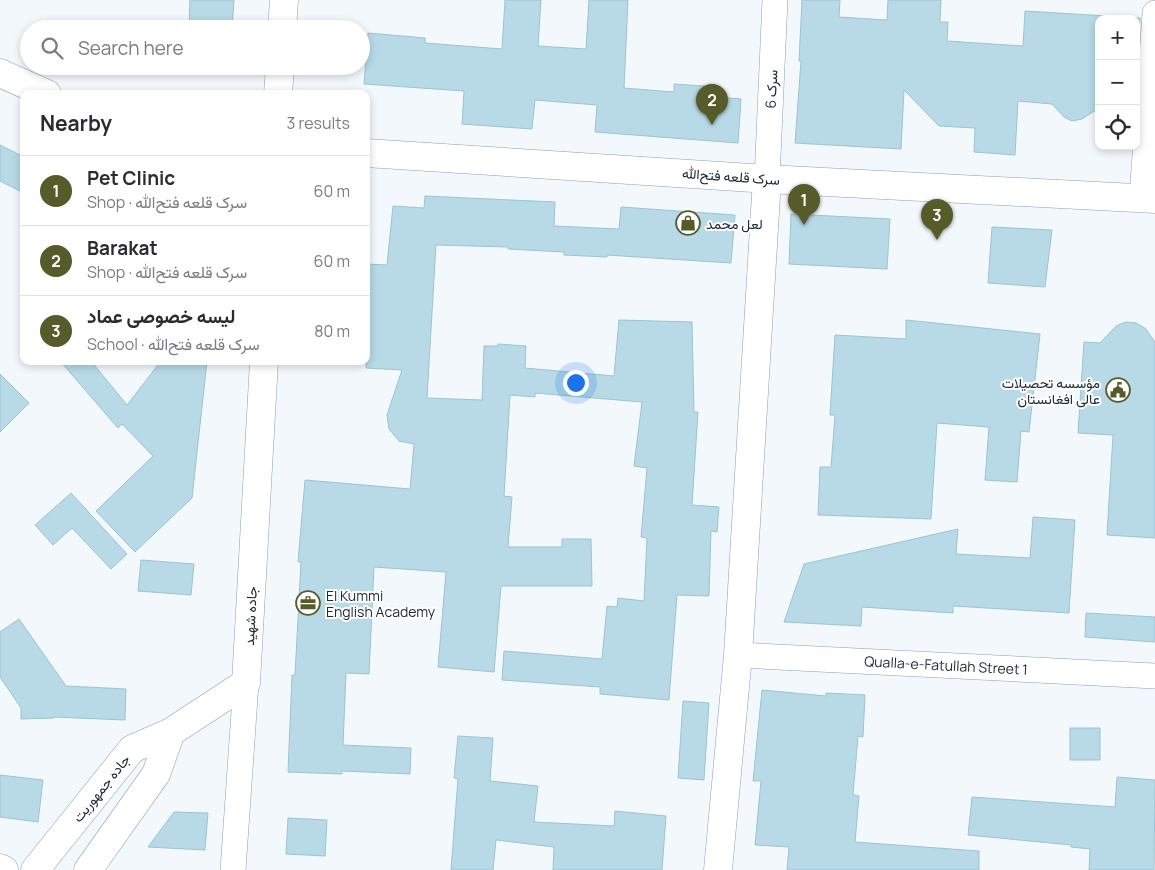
<!DOCTYPE html>
<meta charset="utf-8">
<style>
:root{--surface:#fff;--page:#f2f2f3;--text:#2b2b33;--muted:#7c7c81;--line:#e1e1e2;--accent:#555b29}
body{margin:0;font-family:Manrope,Vazirmatn,sans-serif;background:var(--page);color:var(--text)}
.controls{position:absolute;right:15px;top:15px;display:grid;overflow:hidden;border-radius:10px;box-shadow:0 2px 8px #0003}
.controls button{width:45px;height:45px;display:grid;place-items:center;padding:0;border:0;border-bottom:1px solid var(--line);background:var(--surface);color:var(--text);font:25px sans-serif}
.you{position:absolute;left:575px;top:382px;width:18px;height:18px;margin:-12px;border:4px solid #fff;border-radius:50%;background:#1a73e8;box-shadow:0 0 0 8px #1a73e833}
.badge{display:grid;place-items:center;width:32px;height:32px;border-radius:50%;background:var(--accent);color:#fff;font-size:16px;font-weight:700}
.pin{position:absolute;translate:-50% -41px;filter:drop-shadow(0 1px 2px #0008)}
.pin::after{content:'';position:absolute;top:26px;width:18px;height:15px;background:inherit;clip-path:polygon(0 0,100% 0,50% 100%)}
.list{margin:0;padding:0;list-style:none}
h2{display:flex;justify-content:space-between;align-items:center;height:65px;margin:0;padding:0 20px;font-size:21px}
h2 small{font-size:16px;font-weight:400;color:var(--muted)}
.list li{display:grid;grid-template-columns:32px 1fr auto;gap:15px;align-items:center;box-sizing:border-box;height:70px;padding:0 20px;border-top:1px solid var(--line)}
.list b{display:block;font-size:19px;white-space:nowrap}
.list p{margin:0;font-size:16px;white-space:nowrap;color:var(--muted)}
.list em{font-size:16px;font-style:normal;color:var(--muted)}
.icon{flex:none;width:28px;height:28px;fill:none;stroke:currentColor;stroke-width:2;stroke-linecap:round;stroke-linejoin:round}
.map{position:relative;flex:none;width:1155px;height:870px;overflow:hidden}
.search{position:absolute;background:var(--surface);box-shadow:0 2px 8px #0003;left:20px;top:20px;width:350px;height:55px;display:flex;align-items:center;gap:12px;box-sizing:border-box;padding:0 18px;border-radius:28px;color:var(--muted);font-size:19px}
.panel{position:absolute;background:var(--surface);box-shadow:0 2px 8px #0003;left:20px;top:90px;width:350px;height:275px;border-radius:10px}
.map>svg:first-child{display:block}
.building{fill:#b7dae6;stroke:#9dc3d0}
.lines{fill:none;stroke-linecap:round;stroke-linejoin:round}
.minor-casing{stroke:#88a0b8;stroke-width:26}
.tertiary-casing{stroke:#88a0b8;stroke-width:29}
.secondary-casing{stroke:#88a0b8;stroke-width:29}
.minor{stroke:#fff;stroke-width:25}
.tertiary{stroke:#fff;stroke-width:28}
.secondary{stroke:#fff;stroke-width:28}
.labels{text-anchor:middle;dominant-baseline:central;stroke-width:4;stroke-linejoin:round;paint-order:stroke}
.street-label{font-size:14px;fill:#212b35;stroke:#fff}
.poi-label{font-size:14px;fill:#212b35;stroke:#fff;text-anchor:start}
</style>
<div class="map">
<svg width="1155" height="870" viewBox="0 0 1155 870">
<rect width="100%" height="100%" fill="#f3f8fd"/>
<path class="building" d="M190,0H234L232,29H189Z
M505,0H541L538,46L586,49L589,0H628L624,88L674,92V84L718,87L717,97L741,99L738,143L595,132L597,105L535,100L532,129L462,124L464,91L364,84L368,33L425,38V43L502,49Z
M802,0H840L839,17L887,20L888,0H941L940,22H948L947,41L1023,46L1025,11L1140,18L1136,71V19H1099V108L1082,119L1072,121L1064,117L1052,104L1018,101L1015,155L974,152L975,128L939,126L904,90L901,149L795,143L801,61H799Z
M0,145L24,157V193L0,181Z
M425,196L555,202L554,226L619,229L621,207L735,215L731,263L607,255V257L564,255V252L508,249V247L436,245L427,398L482,400L484,346H498V344L526,346L525,368L614,376L619,320L692,322L694,412H698L692,505L719,507L717,532L711,531L709,596L677,595L669,700L600,694V687L502,680L504,651L602,659L607,606L617,607L618,598L644,601L647,538L641,537L647,468L634,466L642,402L535,393V397L510,395L504,496L512,497L508,547H562V539H591L592,586H501L494,672L438,667L446,572L374,567L369,674L346,673L343,745L411,748L410,774L342,771V774L288,772L292,675H295L301,562H298L305,480L410,489L414,444L399,441L389,429L387,415L402,370L366,368V264L387,265L393,206L424,208Z
M791,214L890,219L887,269L789,264Z
M992,227L1052,230L1045,287L988,283Z
M906,320L1040,334L1029,432L1021,431L1017,482L985,480L989,427L937,423L931,519L818,515L820,467H831L835,415H830L835,335L906,339Z
M1126,322L1136,323L1145,328L1155,342V538L1107,535L1113,435L1078,433L1084,342L1100,343L1116,326Z
M60,361H91L127,405L161,361H207L192,498L135,552L96,511L153,456L122,424L118,428Z
M0,374L29,403L0,432Z
M71,493L127,554L111,569L72,528L53,545L35,525Z
M1033,517L1075,520L1069,613L953,606V613L862,607L861,626L784,622L804,564L958,529L956,554L1030,558Z
M141,560L194,564L191,595L138,591Z
M1086,613L1155,617V642L1085,637Z
M19,619L66,686L126,689L125,720L54,717V718L21,719V708L0,677V632Z
M762,690L826,696V693L865,695L863,737L858,736L853,795L859,796L855,842L979,851V870H787L789,847L755,845L761,781H753Z
M683,701L709,703L704,780L678,778Z
M1070,728H1100V760H1070Z
M458,736L493,738L490,781L538,786L534,822L614,826L615,811L666,816L662,870H553L554,847L496,840L493,870H451L458,779L454,778Z
M0,775L43,780L38,822L0,817Z
M1117,777L1155,780L1154,870H1089L1090,849L1071,847V845L968,835L972,797L1115,807Z
M174,812L208,813L205,850L148,847Z
M288,818L327,820L325,856L286,854Z"/>
<g class="lines">
<g class="minor-casing">
<path id="minor" d="M767,179L775,0
M1142,198L1155,13
M738,655L1155,676
M233,870L246,683"/>
</g>
<g class="tertiary-casing">
<path id="tertiary" d="M0,73L47,94
M0,868L4,870
M718,870L738,655L767,179"/>
</g>
<g class="secondary-casing">
<path id="secondary" d="M282,29L284,0
M278,94L280,66
M366,153L767,179L1155,199
M35,870L132,749L171,732L246,683L264,361
M88,870L156,774L171,732"/>
</g>
<use href="#minor" class="minor"/>
<use href="#tertiary" class="tertiary"/>
<use href="#secondary" class="secondary"/>
</g>
<defs>
<g id="shop-ring" transform="scale(1.25)"><circle r="9.5" fill="#fff" stroke="#555b29" stroke-width="1.5"/><path d="M-5-2.5h2.3a2.7 3.5 0 0 1 5.4 0H5L5.5 6h-11ZM-1.5-2.5h3a1.5 2.3 0 0 0-3 0Z" fill="#555b29"/></g>
<g id="civic-ring" transform="scale(1.25)"><circle r="9.5" fill="#fff" stroke="#555b29" stroke-width="1.5"/><path d="M-.6-6.5H3V-4.5H.6V-3L4-1V1h2V6H-6V1h2V-1L-.6-3ZM-1.2 2.5V6h2.4V2.5Z" fill="#555b29"/></g>
<g id="office-ring" transform="scale(1.25)"><circle r="9.5" fill="#fff" stroke="#555b29" stroke-width="1.5"/><path d="M-6-3h4V-5.5h4V-3h4V5H-6ZM-1-4.5V-3h2v-1.5ZM-6 0V1H6V0Z" fill="#555b29"/></g>
</defs>
<g fill-rule="evenodd">
<use href="#shop-ring" x="688" y="223"/>
<use href="#civic-ring" x="1118" y="390"/>
<use href="#office-ring" x="308" y="603"/>
</g>
<g class="labels">
<g class="street-label">
<text transform="translate(771 89) rotate(-87)">سرک 6</text>
<text transform="translate(731 176) rotate(4)">سرک قلعه فتح‌الله</text>
<text transform="translate(250 616) rotate(-87)">جاده شهید</text>
<text transform="translate(946 665) rotate(3)">Qualla-e-Fatullah Street 1</text>
<text transform="translate(101 788) rotate(-51)">جاده جمهوریت</text>
</g>
<g class="poi-label">
<text x="706" y="223">لعل محمد</text>
<text x="1100" y="382" text-anchor="end">مؤسسه تحصیلات<tspan x="1100" dy="16">عالی افغانستان</tspan></text>
<text x="326" y="595">El Kummi<tspan x="326" dy="16">English Academy</tspan></text>
</g>
</g>
</svg>
<div class="controls">
<button>+</button>
<button>−</button>
<button><svg class="icon" aria-label="locate" viewBox="0 0 24 24"><circle cx="12" cy="12" r="6"/><path d="M12 2v4M12 18v4M2 12h4M18 12h4"/></svg></button>
</div>
<div class="you"></div>
<div class="pin badge" style="left:804px;top:225px">1</div>
<div class="pin badge" style="left:712px;top:125px">2</div>
<div class="pin badge" style="left:937px;top:240px">3</div>
<div class="search"><svg class="icon" aria-label="search" viewBox="0 0 24 24"><circle cx="10" cy="10" r="6"/><path d="M15 15l6 6"/></svg>Search here</div>
<section class="panel">
<h2>Nearby<small>3 results</small></h2>
<ul class="list">
<li><span class="badge">1</span><div><b>Pet Clinic</b><p>Shop · سرک قلعه فتح‌الله</p></div><em>60 m</em></li>
<li><span class="badge">2</span><div><b>Barakat</b><p>Shop · سرک قلعه فتح‌الله</p></div><em>60 m</em></li>
<li><span class="badge">3</span><div><b>لیسه خصوصی عماد</b><p>School · سرک قلعه فتح‌الله</p></div><em>80 m</em></li>
</ul>
</section>
</div>
